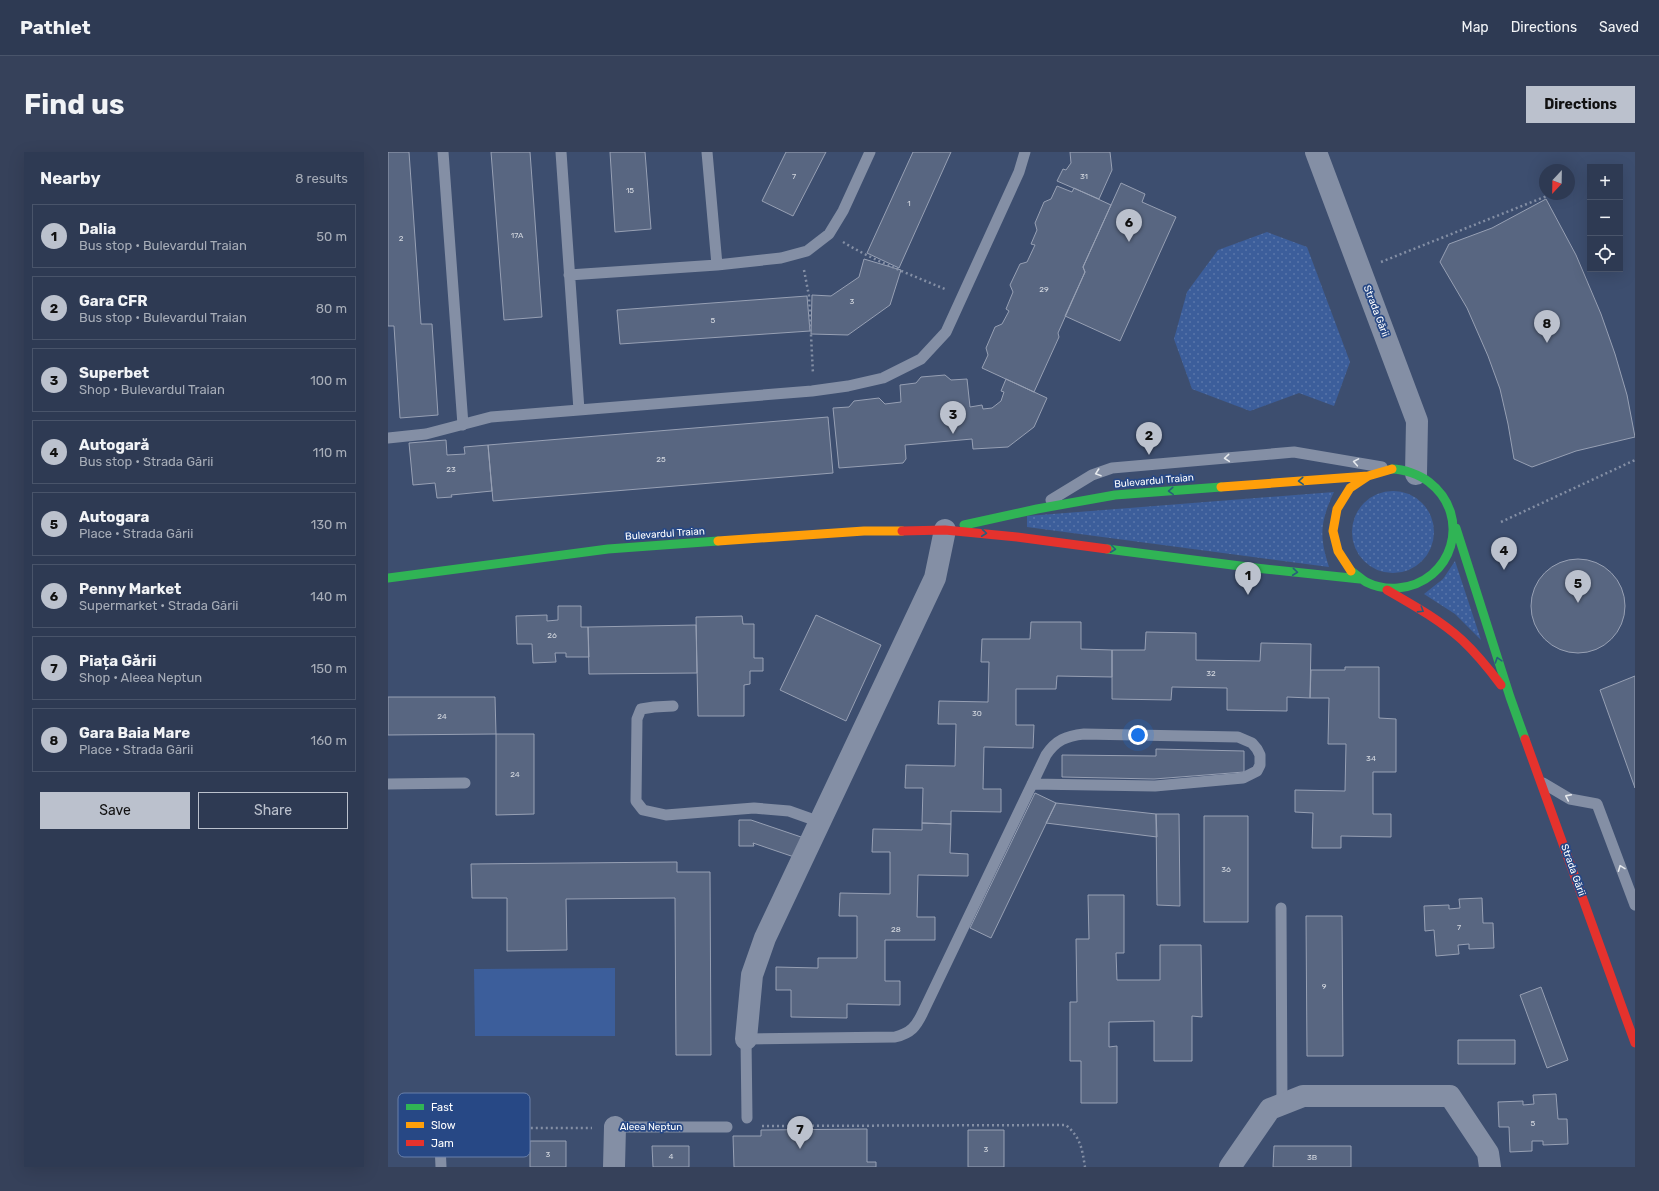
<!DOCTYPE html>
<meta charset="utf-8">
<style>
:root{--surface:#2e3a53;--page:#36415a;--text:#f1f3f6;--muted:#a7adb8;--line:#49546a;--accent:#bbc1cd}
body{margin:0;font-family:Rubik,sans-serif;background:var(--page);color:var(--text)}
.controls{position:absolute;right:12px;top:12px;display:grid;overflow:hidden;border-radius:0px;box-shadow:0 4px 16px #0002}
.controls button{width:36px;height:36px;display:grid;place-items:center;padding:0;border:0;border-bottom:1px solid var(--line);background:var(--surface);color:var(--text);font:20px sans-serif}
.compass{position:absolute;left:1151px;top:12px;width:36px;height:36px;border-radius:50%;background:var(--surface);box-shadow:0 4px 16px #0002;rotate:202deg}
.you{position:absolute;left:750px;top:583px;width:14px;height:14px;margin:-10px;border:3px solid #fff;border-radius:50%;background:#1a73e8;box-shadow:0 0 0 6px #1a73e833}
.badge{display:grid;place-items:center;width:26px;height:26px;border-radius:50%;background:var(--accent);color:#111;font-size:13px;font-weight:700}
.pin{position:absolute;translate:-50% -33px;filter:drop-shadow(0 1px 2px #0008)}
.pin::after{content:'';position:absolute;top:21px;width:14px;height:12px;background:inherit;clip-path:polygon(0 0,100% 0,50% 100%)}
.list{margin:0;padding:0;list-style:none}
h2{display:flex;justify-content:space-between;align-items:center;height:52px;margin:0;padding:0 16px;font-size:17px}
h2 small{font-size:13px;font-weight:400;color:var(--muted)}
.list li{display:grid;grid-template-columns:26px 1fr auto;gap:12px;align-items:center;box-sizing:border-box;height:64px;margin:0 8px 8px;padding:0 8px;border:1px solid var(--line);border-radius:0px}
.list b{display:block;font-size:15px;white-space:nowrap}
.list p{margin:0;font-size:13px;white-space:nowrap;color:var(--muted)}
.list em{font-size:13px;font-style:normal;color:var(--muted)}
.actions{display:flex;gap:8px;padding:12px 16px}
.actions a{flex:1;padding:9px 0;border:1px solid var(--accent);border-radius:0px;text-align:center;font-size:14px;color:var(--accent)}
.actions .main{background:var(--accent);color:#111}
.icon{flex:none;width:22px;height:22px;fill:none;stroke:currentColor;stroke-width:2;stroke-linecap:round;stroke-linejoin:round}
.map{position:relative;flex:none;width:1247px;height:1015px;overflow:hidden;border-radius:0px}
header{display:flex;align-items:center;gap:24px;box-sizing:border-box;height:56px;padding:0 20px;background:var(--surface);border-bottom:1px solid var(--line)}
header strong{font-size:19px}
nav{display:flex;gap:22px;margin-inline-start:auto;font-size:14px}
.intro{display:flex;align-items:center;justify-content:space-between;box-sizing:border-box;height:96px;padding:0 24px}
h1{margin:0;font-size:28px}
.button{padding:10px 18px;border-radius:0px;background:var(--accent);color:#111;font-size:14px;font-weight:700}
main{display:flex;gap:24px;padding:0 24px}
aside{flex:1;background:var(--surface);border-radius:0px;box-shadow:0 4px 16px #0002}
.map>svg:first-child{display:block}
.grass{fill:url(#grass-dots)}
.pitch{fill:#3c5e9b}
.building{fill:#586681;stroke:#97a0b4}
.lines{fill:none;stroke-linecap:round;stroke-linejoin:round}
.path{stroke:#848fa5;stroke-width:2.5;stroke-dasharray:2 3;stroke-linecap:butt}
.lane{stroke:#848fa5;stroke-width:11}
.street{stroke:#848fa5;stroke-width:22}
.fast{stroke:#30b455;stroke-width:9}
.slow{stroke:#ff9f0a;stroke-width:9}
.jam{stroke:#e5322d;stroke-width:9}
.oneway{stroke:#e6e9ed}
.oneway2{stroke:#295e7b}
.labels{text-anchor:middle;dominant-baseline:central;stroke-width:3.5;stroke-linejoin:round;paint-order:stroke}
.number-label{font-size:8px;fill:#d5d9e0}
.street-label{font-size:10px;fill:#fff;stroke:#274885}
.key{fill:#274885;stroke:#687faa;stroke-width:1}
.key-label{font-size:11px;fill:#fff}
</style>
<header>
<strong>Pathlet</strong>
<nav><a>Map</a><a>Directions</a><a>Saved</a></nav>
</header>
<div class="intro"><h1>Find us</h1><a class="button">Directions</a></div>
<main>
<aside>
<h2>Nearby<small>8 results</small></h2>
<ul class="list">
<li><span class="badge">1</span><div><b>Dalia</b><p>Bus stop · Bulevardul Traian</p></div><em>50 m</em></li>
<li><span class="badge">2</span><div><b>Gara CFR</b><p>Bus stop · Bulevardul Traian</p></div><em>80 m</em></li>
<li><span class="badge">3</span><div><b>Superbet</b><p>Shop · Bulevardul Traian</p></div><em>100 m</em></li>
<li><span class="badge">4</span><div><b>Autogară</b><p>Bus stop · Strada Gării</p></div><em>110 m</em></li>
<li><span class="badge">5</span><div><b>Autogara</b><p>Place · Strada Gării</p></div><em>130 m</em></li>
<li><span class="badge">6</span><div><b>Penny Market</b><p>Supermarket · Strada Gării</p></div><em>140 m</em></li>
<li><span class="badge">7</span><div><b>Piața Gării</b><p>Shop · Aleea Neptun</p></div><em>150 m</em></li>
<li><span class="badge">8</span><div><b>Gara Baia Mare</b><p>Place · Strada Gării</p></div><em>160 m</em></li>
</ul>
<div class="actions"><a class="main">Save</a><a>Share</a></div>
</aside>
<div class="map">
<svg width="1247" height="1015" viewBox="0 0 1247 1015">
<defs>
<pattern id="grass-dots" width="8" height="8" patternUnits="userSpaceOnUse"><rect width="8" height="8" fill="#3c5e9b"/><path d="M2 2h.1M6 6h.1" fill="none" stroke="#5976aa" stroke-width="1.8" stroke-linecap="round"/></pattern>
</defs>
<rect width="100%" height="100%" fill="#3d4e6f"/>
<path class="grass" d="M879,80L919,95L962,210L946,254L911,241L862,259L804,237L786,187L799,140L830,98Z
M964 380a41 41 0 1 1 82 0a41 41 0 1 1-82 0Z
M946,340C932,370 931,384 941,415L639,375V364Z
M1067,409L1093,488L1067,462L1036,442L1055,427Z"/>
<path class="pitch" d="M227,816V884H87L86,817Z"/>
<path class="building" d="M0,0H21L33,172H44L50,263L12,266L6,174H0Z
M103,0H142L154,165L116,168Z
M222,0H257L263,77L227,80Z
M398,0H438L405,64L374,49Z
M525,0H563L511,116L479,101Z
M682,0H722L724,18L711,47L669,29L675,17L678,18L683,11Z
M733,31L757,42L754,50L788,65L732,189L677,164L697,120L695,115Z
M669,34L684,40L686,36L723,53L695,115L697,120L670,181L671,185L646,240L594,216L600,203L598,196L607,175L614,172L621,159L618,157L625,140L622,133L632,112L639,110L647,93L643,92L649,78L647,71L656,50L663,47Z
M1158,47L1188,103L1213,162L1227,202L1239,243L1247,285L1188,299L1144,315L1126,307L1120,272L1112,237L1100,204L1079,156L1052,110L1061,92L1104,76Z
M476,107L513,118L502,153L460,183L423,182L424,143L443,144L471,125Z
M419,144L422,179L232,192L229,158Z
M557,223L563,228L579,227L582,255L594,253L595,257L604,256L613,249L616,240L613,239L618,227L659,246L646,275L620,295L585,297L584,287L517,293L518,307L515,311L451,316L445,256L461,255L466,249L491,246L497,252L513,250L512,233L528,231L533,225Z
M440,265L445,321L105,349L100,293Z
M58,288L59,303L77,302L76,295L100,293L104,339L63,343L64,345L49,346L47,331L25,333L21,291Z
M1143 454a47 47 0 1 1 94 0a47 47 0 1 1-94 0Z
M170,454H193V475H200L201,505H178V501H167L168,510L145,511L144,492H129L128,464L159,463V469L170,468Z
M428,463L493,493L458,569L392,538Z
M354,464L355,472H366V506H375V519H362V532L356,533V564H310L308,465Z
M643,470H693V497L724,498V525L669,524L668,537H628V573H646L645,596L596,595L595,637H613V660L563,659V672L534,671L535,636H517L518,613L567,614L568,572H550L551,549L600,550L601,510H593L594,487H642Z
M308,473L309,521L201,522L200,475Z
M758,480L808,481V508L872,509L873,491L923,492L922,546L899,545V559L839,558V536L784,535L783,548L724,547V498H757Z
M957,515H991V566L1008,567V620H985V662H1003V685L953,684V696H924L925,661L907,660V638L957,639L958,592H940L941,546H922L923,518H957Z
M1247,524V636L1212,538Z
M0,545H107L108,582L0,583Z
M108,582H146V662L108,663Z
M768,597L856,599V620L766,627L674,625V603L768,604Z
M647,641L668,651L603,786L582,776Z
M668,651L768,662L769,685L658,671Z
M768,662H791L792,754L769,753Z
M816,664H860V770H816Z
M351,668H363L419,687L412,707L365,691L366,694H351Z
M534,671L563,672L562,701L580,702V724L530,723L529,765H547V788H497V829H512V853L459,852V866L403,865V838H388V815L430,816V806H469V764H451L452,741L502,742V700H484L485,677L534,678Z
M289,710V720H322L323,903H288L287,746L178,747L179,798L119,799V746H84L83,712Z
M700,743H736V801H728L729,828H772V793H813L814,865L804,864V909H766V869L721,870V895L729,894V951H693V909H682V850H689L688,787H701Z
M1094,746L1095,771H1105L1106,796L1081,797V792L1070,793L1071,802L1048,804L1046,778L1037,779L1036,754L1061,753V757L1072,756L1071,747Z
M918,764H954L955,904H919Z
M1153,835L1180,908L1159,916L1132,843Z
M1070,888H1127V912H1070Z
M1168,942L1170,967H1179L1180,992L1155,993V989H1144V999L1122,1000L1121,975H1111L1110,950L1135,949V953L1146,952L1145,943Z
M479,977V1010H488V1015H346L345,984H373V978Z
M580,978H616V1015H580Z
M142,989H178V1015H142Z
M264,994H301V1015H265Z
M886,994H963V1015H885Z"/>
<g class="lines">
<path class="path" d="M455,90C488,110 524,123 559,138
M993,110L1164,42
M416,118L421,144L425,222
M1113,370L1247,308
M374,974L678,973C693,986 694,997 697,1015
M65,983L75,976H204"/>
<path class="lane" d="M55,0L75,273
M173,0L191,258L424,239L460,234L495,226L533,207L558,180L631,20L637,0
M319,0L329,113L393,106L419,99L441,82L455,59L482,0
M181,123L329,113
M0,286L38,282L103,265L191,258
M663,348L704,323L724,316L906,300L994,315
M285,554L266,555L253,557L249,567L248,649L255,658L278,663L366,656L401,659L432,670
M1155,631L1182,647L1209,652L1247,753
M0,632L77,631
M893,756L894,952
M359,966L358,887L507,885C523,881 528,875 535,860L658,603C668,588 678,584 696,582L850,585L864,591L869,597L872,603V613L869,619L855,626L767,634L644,632
M227,975H339
M52,992L53,1015"/>
<path class="street" d="M928,0L1029,269L1028,322
M358,887L364,823L377,786L547,426L557,378
M226,1015L227,975
M842,1015L882,957L915,944H1062L1100,1001L1102,1015"/>
<path class="fast" d="M576,373L649,357L727,343L833,335
M1068,376L1122,545L1137,587
M719,397L868,416L972,427
M963,419C968,422 973,427 978,430C988,435 999,437 1010,436C1065,431 1085,364 1041,330C1032,323 1016,317 1004,317
M0,426L220,397L330,389"/>
<path class="slow" d="M833,335L980,324L1004,317
M330,389L476,379H514
M963,419L950,399L945,379L949,357L962,336L980,324"/>
<path class="jam" d="M514,379L557,378L629,385L719,397
M999,438C1025,453 1052,468 1074,488C1089,502 1101,517 1113,533
M1137,587L1247,891"/>
</g>
<defs><path id="oneway-chevron" d="M-2-3.5L2.5 0L-2 3.5" fill="none" stroke-width="1.6" stroke-linecap="round" stroke-linejoin="round"/></defs>
<g class="oneway">
<use href="#oneway-chevron" transform="translate(839 306) rotate(175)"/>
<use href="#oneway-chevron" transform="translate(968 310) rotate(-170)"/>
<use href="#oneway-chevron" transform="translate(710 321) rotate(161)"/>
<use href="#oneway-chevron" transform="translate(1180 645) rotate(-154)"/>
<use href="#oneway-chevron" transform="translate(1233 716) rotate(-111)"/>
</g>
<g class="oneway2">
<use href="#oneway-chevron" transform="translate(913 329) rotate(176)"/>
<use href="#oneway-chevron" transform="translate(783 339) rotate(176)"/>
<use href="#oneway-chevron" transform="translate(596 381) rotate(6)"/>
<use href="#oneway-chevron" transform="translate(725 397) rotate(7)"/>
<use href="#oneway-chevron" transform="translate(907 420) rotate(6)"/>
<use href="#oneway-chevron" transform="translate(1033 458) rotate(32)"/>
<use href="#oneway-chevron" transform="translate(1110 508) rotate(-108)"/>
</g>
<g class="labels">
<g class="number-label">
<text x="406" y="24">7</text>
<text x="696" y="24">31</text>
<text x="242" y="38">15</text>
<text x="521" y="51">1</text>
<text x="129" y="83">17A</text>
<text x="13" y="86">2</text>
<text x="656" y="137">29</text>
<text x="464" y="149">3</text>
<text x="325" y="168">5</text>
<text x="273" y="307">25</text>
<text x="63" y="317">23</text>
<text x="164" y="483">26</text>
<text x="823" y="521">32</text>
<text x="589" y="561">30</text>
<text x="54" y="564">24</text>
<text x="983" y="606">34</text>
<text x="127" y="622">24</text>
<text x="838" y="717">36</text>
<text x="1071" y="775">7</text>
<text x="508" y="777">28</text>
<text x="936" y="834">9</text>
<text x="1145" y="971">5</text>
<text x="598" y="997">3</text>
<text x="160" y="1002">3</text>
<text x="283" y="1004">4</text>
<text x="924" y="1005">3B</text>
</g>
<g class="street-label">
<text transform="translate(988 159) rotate(69)">Strada Gării</text>
<text transform="translate(766 329) rotate(-5)">Bulevardul Traian</text>
<text transform="translate(277 382) rotate(-4)">Bulevardul Traian</text>
<text transform="translate(1185 718) rotate(70)">Strada Gării</text>
<text x="263" y="975">Aleea Neptun</text>
</g>
</g>
<rect x="10" y="941" width="132" height="64" rx="6" class="key"/>
<rect x="18" y="952" width="18" height="6" fill="#30b455"/>
<rect x="18" y="970" width="18" height="6" fill="#ff9f0a"/>
<rect x="18" y="988" width="18" height="6" fill="#e5322d"/>
<g class="key-label">
<text x="43" y="959">Fast</text>
<text x="43" y="977">Slow</text>
<text x="43" y="995">Jam</text>
</g>
</svg>
<div class="controls">
<button>+</button>
<button>−</button>
<button><svg class="icon" aria-label="locate" viewBox="0 0 24 24"><circle cx="12" cy="12" r="6"/><path d="M12 2v4M12 18v4M2 12h4M18 12h4"/></svg></button>
</div>
<svg class="compass" viewBox="-18 -18 36 36"><path d="M0-13l5 13h-10z" fill="#e53935"/><path d="M0 13l5-13h-10z" fill="#a7adb8"/></svg>
<div class="you"></div>
<div class="pin badge" style="left:860px;top:443px">1</div>
<div class="pin badge" style="left:761px;top:303px">2</div>
<div class="pin badge" style="left:565px;top:282px">3</div>
<div class="pin badge" style="left:1116px;top:418px">4</div>
<div class="pin badge" style="left:1190px;top:451px">5</div>
<div class="pin badge" style="left:741px;top:90px">6</div>
<div class="pin badge" style="left:412px;top:997px">7</div>
<div class="pin badge" style="left:1159px;top:191px">8</div>
</div>
</main>
